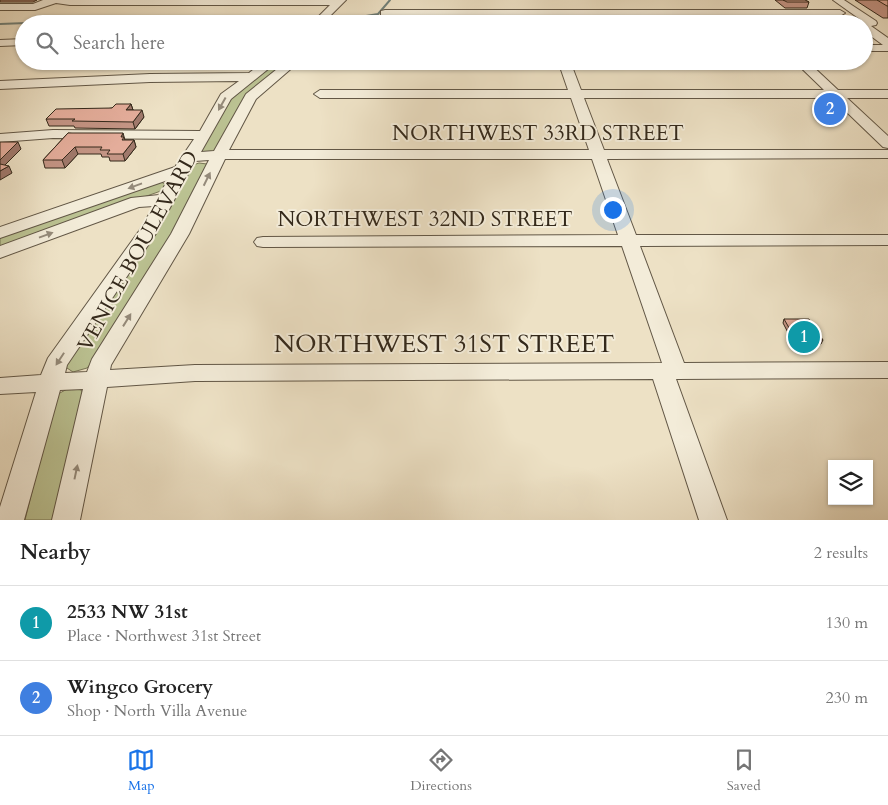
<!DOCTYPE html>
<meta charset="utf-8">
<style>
:root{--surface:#fff;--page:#f6f6f6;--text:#222;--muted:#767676;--line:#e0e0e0;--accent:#1a73e8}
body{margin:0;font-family:Cardo,serif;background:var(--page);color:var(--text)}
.controls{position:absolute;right:15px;bottom:15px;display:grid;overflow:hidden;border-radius:0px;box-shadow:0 1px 4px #0004}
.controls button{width:45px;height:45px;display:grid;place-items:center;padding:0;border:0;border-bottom:1px solid var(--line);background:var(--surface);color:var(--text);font:25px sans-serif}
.you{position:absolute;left:612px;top:209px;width:18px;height:18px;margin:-12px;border:4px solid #fff;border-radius:50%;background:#1a73e8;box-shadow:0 0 0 8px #1a73e833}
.badge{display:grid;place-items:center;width:32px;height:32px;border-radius:50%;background:var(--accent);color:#fff;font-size:16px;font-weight:700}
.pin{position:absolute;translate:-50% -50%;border:2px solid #fff;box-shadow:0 1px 5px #0006}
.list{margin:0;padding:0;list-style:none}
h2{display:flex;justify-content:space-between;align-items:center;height:65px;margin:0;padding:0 20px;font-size:21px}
h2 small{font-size:16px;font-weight:400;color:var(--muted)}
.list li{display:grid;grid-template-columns:32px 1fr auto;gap:15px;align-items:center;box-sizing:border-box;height:75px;padding:0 20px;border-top:1px solid var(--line)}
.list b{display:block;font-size:19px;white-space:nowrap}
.list p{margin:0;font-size:16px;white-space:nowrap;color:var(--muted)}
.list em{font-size:16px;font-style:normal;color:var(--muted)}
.icon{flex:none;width:28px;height:28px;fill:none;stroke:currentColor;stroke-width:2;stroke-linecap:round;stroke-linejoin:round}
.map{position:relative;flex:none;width:888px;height:520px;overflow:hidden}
.search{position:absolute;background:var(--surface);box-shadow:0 1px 4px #0004;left:15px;right:15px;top:15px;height:55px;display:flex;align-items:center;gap:12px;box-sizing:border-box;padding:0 18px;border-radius:28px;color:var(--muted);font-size:19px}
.sheet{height:215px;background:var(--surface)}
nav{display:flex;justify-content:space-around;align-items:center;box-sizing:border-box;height:70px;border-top:1px solid var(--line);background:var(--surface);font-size:14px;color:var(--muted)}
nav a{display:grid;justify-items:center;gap:2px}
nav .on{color:var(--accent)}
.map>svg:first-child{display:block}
.green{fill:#bbc292;stroke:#787656}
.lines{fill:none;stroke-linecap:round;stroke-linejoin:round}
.stream{stroke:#71817a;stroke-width:2}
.minor-casing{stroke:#625746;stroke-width:2}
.minor{fill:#f3ecd9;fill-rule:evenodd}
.wall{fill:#c49585;stroke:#34291b}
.shaded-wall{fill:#a0796c;stroke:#34291b}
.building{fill:#e4ad9b;stroke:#34291b}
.oneway{fill:#948a7a}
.labels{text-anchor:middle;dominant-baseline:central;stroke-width:4;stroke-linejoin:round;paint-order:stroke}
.street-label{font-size:21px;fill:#34291b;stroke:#f3ecd9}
.near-street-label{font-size:25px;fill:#34291b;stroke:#f3ecd9}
</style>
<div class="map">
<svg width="888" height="520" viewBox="0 0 888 520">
<rect width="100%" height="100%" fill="#ede1c5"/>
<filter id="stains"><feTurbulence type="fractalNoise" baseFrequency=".004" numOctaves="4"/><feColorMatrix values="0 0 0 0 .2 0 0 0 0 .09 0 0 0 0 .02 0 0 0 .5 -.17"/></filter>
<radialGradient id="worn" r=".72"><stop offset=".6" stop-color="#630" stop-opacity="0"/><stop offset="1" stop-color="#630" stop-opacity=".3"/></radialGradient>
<path class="green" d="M276,61H290L249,95L218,150L213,153L202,152L201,150L226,103Z
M199,163L207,164L172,240L94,360L87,368L73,372L64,366L190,166Z
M153,182H161L167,185L165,189L158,192L0,248V236Z
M71,387L80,389L84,394L59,520H25L55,399L58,394Z"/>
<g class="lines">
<path class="stream" d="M0,24L184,17L348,19L378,14L390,0"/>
<g class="minor-casing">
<path id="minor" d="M43,0H346L322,24H311L330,5H70L56,3L35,10H0V4H33Z
M833,0H844L876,21L877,23L876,25L871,26L888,38V51H864V45H883L864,31V24H854L855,21L861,20Z
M385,10H840L845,13L840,16L381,15V11Z
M24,39V45L0,46V40Z
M264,61H278L231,99L201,152L214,151L246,94L287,61H300L256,99L229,150H589L571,98H320L314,94L320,90H568L558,61H570L581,90H824L794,61H807L838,90H888V98H847L888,136V148L883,147L832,98H584L604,150H888V158L607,159L636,235H888V245L640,246L684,363L888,362V378L676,379L727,520H699L653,379L195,381L107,387L80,520H52L83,389L60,390L24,520H0V507L36,392L0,394V378L41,375L48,358L139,231L154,206L139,207L0,258V246L131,198L159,195L168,180L0,238V227L175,167L194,139L53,138L0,142V134L53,130L200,131L221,94L239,81L150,82L0,89V81L150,74L249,73ZM225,159H592L618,235L263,237L257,238L254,242L257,246L263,247L622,246L662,363L195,365L110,370L111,365L189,234ZM209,160L171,234L92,359L87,372L65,373L67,365L157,232L195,161Z"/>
</g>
<use href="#minor" class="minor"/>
</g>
<path class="wall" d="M0,0H37L33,2H0Z
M775,0H805L809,2L807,8H785Z
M855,0H888V18H883Z
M753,61H801L799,69H760Z
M131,104L133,110L144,117L135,129L75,128L74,126H49L46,119L112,108Z
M68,133L125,140H134L136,147L125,161H110L109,157H102L101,154H78L65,168H45L43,160Z
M784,319L823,340L821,344H794L783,323Z"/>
<path class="shaded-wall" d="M131,104L133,110H126Z
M142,110L144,117L135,129L133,122Z
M123,133L125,140L124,147L121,137Z
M134,140L136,147L125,161L123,154Z
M18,142L21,149L0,170V160Z
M75,147L78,154L65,168L62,160Z
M9,166L12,173L0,180V171Z"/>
<path class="building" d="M783,0H805L809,2H787Z
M877,0H888V6H887Z
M116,104H131L126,110H142L133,122L72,121L75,119H46L56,109L112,108Z
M68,133H123L121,137H124L122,140H134L123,154H107L110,150H100L102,147H75L62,160H43Z
M0,142H18L0,160Z
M0,164L9,166L0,171Z
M784,319H809L823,340H796Z"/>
<defs><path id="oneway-solid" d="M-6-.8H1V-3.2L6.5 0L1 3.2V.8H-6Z" transform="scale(1.25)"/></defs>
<g class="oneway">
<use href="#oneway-solid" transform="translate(222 104) rotate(119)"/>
<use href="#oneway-solid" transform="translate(207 179) rotate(-64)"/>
<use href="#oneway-solid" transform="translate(135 186) rotate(160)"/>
<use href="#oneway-solid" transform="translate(46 235) rotate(-20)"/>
<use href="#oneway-solid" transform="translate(127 320) rotate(-58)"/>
<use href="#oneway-solid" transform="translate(60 359) rotate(123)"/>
<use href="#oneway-solid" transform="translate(76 472) rotate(-78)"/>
</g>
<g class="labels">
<g class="street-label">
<text x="538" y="133">NORTHWEST 33RD STREET</text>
<text x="425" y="219">NORTHWEST 32ND STREET</text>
<text transform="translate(138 251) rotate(-61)">VENICE BOULEVARD</text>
</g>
<g class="near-street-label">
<text x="444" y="344">NORTHWEST 31ST STREET</text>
</g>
</g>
<rect width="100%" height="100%" filter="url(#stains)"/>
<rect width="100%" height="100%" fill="url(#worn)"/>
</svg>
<div class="controls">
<button><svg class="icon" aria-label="layers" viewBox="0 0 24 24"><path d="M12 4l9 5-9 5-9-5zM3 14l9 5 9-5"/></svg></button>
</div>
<div class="you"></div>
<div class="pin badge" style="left:804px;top:337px;background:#0f9aa8">1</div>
<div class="pin badge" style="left:830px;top:109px;background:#3f7fe0">2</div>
<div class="search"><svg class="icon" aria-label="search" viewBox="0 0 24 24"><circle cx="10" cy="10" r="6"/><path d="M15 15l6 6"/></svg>Search here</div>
</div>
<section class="sheet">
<h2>Nearby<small>2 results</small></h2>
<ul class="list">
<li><span class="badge" style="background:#0f9aa8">1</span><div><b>2533 NW 31st</b><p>Place · Northwest 31st Street</p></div><em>130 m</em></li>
<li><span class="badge" style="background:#3f7fe0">2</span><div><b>Wingco Grocery</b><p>Shop · North Villa Avenue</p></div><em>230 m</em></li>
</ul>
</section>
<nav>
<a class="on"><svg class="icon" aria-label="map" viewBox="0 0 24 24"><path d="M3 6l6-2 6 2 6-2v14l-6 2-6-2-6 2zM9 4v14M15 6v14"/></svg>Map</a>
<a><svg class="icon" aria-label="directions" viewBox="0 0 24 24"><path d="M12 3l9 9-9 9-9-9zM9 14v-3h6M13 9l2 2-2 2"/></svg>Directions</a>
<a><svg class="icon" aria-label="saved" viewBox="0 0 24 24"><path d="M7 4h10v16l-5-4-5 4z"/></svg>Saved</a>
</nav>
